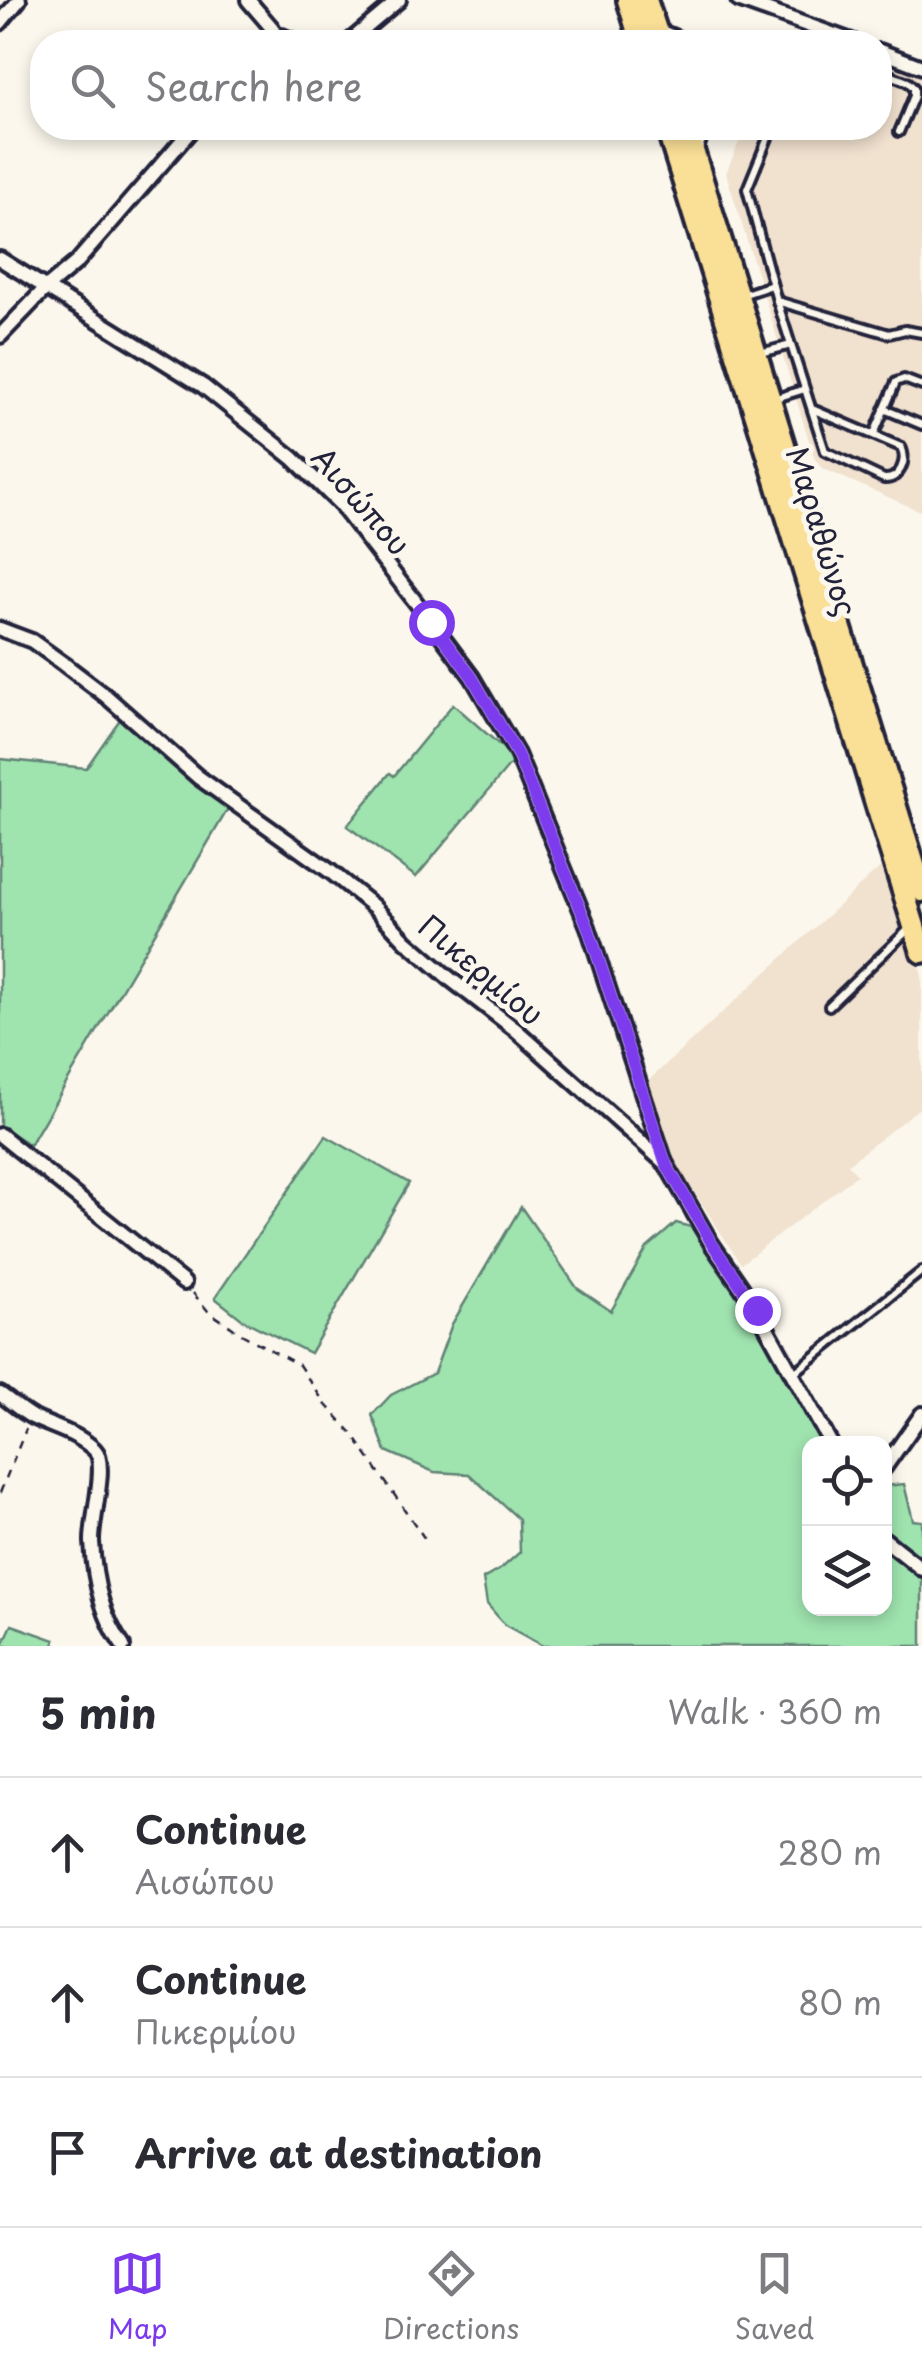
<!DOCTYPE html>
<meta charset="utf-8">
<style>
:root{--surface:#fff;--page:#f7f7f7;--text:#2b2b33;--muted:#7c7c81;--line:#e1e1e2;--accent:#7c3aed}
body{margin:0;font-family:"Playpen Sans",sans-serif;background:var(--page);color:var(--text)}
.controls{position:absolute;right:30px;bottom:30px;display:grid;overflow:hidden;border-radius:20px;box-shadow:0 5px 15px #0003}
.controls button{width:90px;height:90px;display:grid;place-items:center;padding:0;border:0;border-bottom:2px solid var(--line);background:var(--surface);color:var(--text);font:50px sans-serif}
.stop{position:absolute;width:30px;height:30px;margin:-22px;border:8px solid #7c3aed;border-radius:50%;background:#fff}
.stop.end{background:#7c3aed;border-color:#fff;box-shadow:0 2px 10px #0008}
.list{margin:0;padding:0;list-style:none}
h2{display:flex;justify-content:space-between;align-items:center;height:130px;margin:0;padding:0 40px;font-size:42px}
h2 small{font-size:32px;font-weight:400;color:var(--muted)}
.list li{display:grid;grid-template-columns:65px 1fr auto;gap:30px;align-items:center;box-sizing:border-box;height:150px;padding:0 40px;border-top:2px solid var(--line)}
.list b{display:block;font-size:38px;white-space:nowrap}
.list p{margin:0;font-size:32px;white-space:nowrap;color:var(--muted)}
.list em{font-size:32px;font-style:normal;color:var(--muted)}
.icon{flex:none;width:55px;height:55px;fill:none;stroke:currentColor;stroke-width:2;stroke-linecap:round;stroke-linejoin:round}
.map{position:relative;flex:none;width:922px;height:1646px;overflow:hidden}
.search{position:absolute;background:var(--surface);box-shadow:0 5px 15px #0003;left:30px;right:30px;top:30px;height:110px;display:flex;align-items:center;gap:25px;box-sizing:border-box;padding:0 35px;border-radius:40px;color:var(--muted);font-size:38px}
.sheet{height:580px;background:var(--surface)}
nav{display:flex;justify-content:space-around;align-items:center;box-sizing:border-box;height:140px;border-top:2px solid var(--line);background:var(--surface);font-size:28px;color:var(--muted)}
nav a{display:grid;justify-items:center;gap:5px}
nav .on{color:var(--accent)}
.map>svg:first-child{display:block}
.built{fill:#f1e1cf}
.green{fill:#9fe3af;stroke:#608275;stroke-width:2.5}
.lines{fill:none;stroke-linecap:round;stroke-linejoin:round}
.service-casing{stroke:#22223b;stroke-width:14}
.minor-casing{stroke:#22223b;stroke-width:20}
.primary-casing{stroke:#22223b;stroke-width:28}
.path{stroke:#22223b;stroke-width:2.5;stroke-dasharray:8 8;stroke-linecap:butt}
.service{stroke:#fbf7ec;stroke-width:6}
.minor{stroke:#fbf7ec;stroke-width:12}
.primary{stroke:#fadf96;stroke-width:20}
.route{stroke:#7c3aed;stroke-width:12}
.labels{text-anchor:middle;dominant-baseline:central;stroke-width:10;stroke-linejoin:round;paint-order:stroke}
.street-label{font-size:30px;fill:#22223b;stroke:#fbf7ec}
</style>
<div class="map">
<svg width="922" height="1646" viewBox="0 0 922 1646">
<rect width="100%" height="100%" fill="#fbf7ec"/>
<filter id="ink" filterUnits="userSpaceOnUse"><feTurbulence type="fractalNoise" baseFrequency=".01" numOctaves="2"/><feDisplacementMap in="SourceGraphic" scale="20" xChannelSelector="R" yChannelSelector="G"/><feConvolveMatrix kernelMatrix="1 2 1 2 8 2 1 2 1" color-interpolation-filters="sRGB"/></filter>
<g filter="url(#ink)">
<path class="built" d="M880,55L922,71V512L824,469L816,463L726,173L745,128H880Z
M888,860L922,976V1106L848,1164L857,1175L741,1264L676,1164L648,1081Z"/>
<path class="green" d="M453,704L511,755L514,760L416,877L347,826L390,773L394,776Z
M121,718L173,765L229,807L30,1145L0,1126V759L86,768Z
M326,1136L409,1183L310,1353L243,1320L215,1298Z
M521,1207L577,1288L611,1311L647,1248L676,1223L691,1227C737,1297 790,1364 821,1443L810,1444V1608H884L885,1486L904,1484L913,1520L922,1521V1646H543L505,1625L487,1604L483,1579L502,1568L520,1552L519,1519L469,1474L434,1472L386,1451L372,1415L391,1395L434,1373L452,1324Z
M12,1625L55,1640L54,1646H2Z"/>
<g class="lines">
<g class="service-casing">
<path id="service" d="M662,29L686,39L687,42
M880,71L908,82L914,88V96L899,132
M772,128L747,189L777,301L889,334L905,330L922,333
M699,149L706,128
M739,296L772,285
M777,301L791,345
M757,354L791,345L825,451L884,479C900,480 908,460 901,447L812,409
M773,399L805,389
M884,409L922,425
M874,434L896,382L904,379L922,386
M829,1006L911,927
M794,1373L922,1271"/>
</g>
<g class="minor-casing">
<path id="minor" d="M248,0L272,28L276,37
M738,0L854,42
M0,23L19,0
M267,42L282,36L296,42
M349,42L399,0
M880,51L922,67
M0,259L203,386L293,458L340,504L431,622L472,677L517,754L588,927L665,1162
M0,336L45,289L77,262L193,128
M0,629L32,641L64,664L106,696L198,777L331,872L373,906L406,941L449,978L516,1030L666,1164L711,1243L757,1310L831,1444
M0,1135L184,1283
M0,1394C10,1401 21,1411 32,1417C52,1427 78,1433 95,1450C108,1463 91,1521 92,1542C94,1577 102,1617 123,1646
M884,1468L922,1414
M884,1539L922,1569"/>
</g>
<g class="primary-casing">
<path id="primary" d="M628,0L641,42
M646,0L660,42
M667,128L922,952
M686,128L922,891"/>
</g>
<path class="path" d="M193,1293L208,1311L243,1335L299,1365L326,1405L351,1432L427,1542
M0,1493L26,1429"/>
<use href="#service" class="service"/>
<use href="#minor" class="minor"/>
<use href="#primary" class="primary"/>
</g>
</g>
<g class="lines" filter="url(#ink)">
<path class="route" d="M431,622L472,677L517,754L588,927L666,1164L711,1242L757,1310"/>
</g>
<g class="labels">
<g class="street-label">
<text transform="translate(362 500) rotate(49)">Αισώπου</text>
<text transform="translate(823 531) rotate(73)">Μαραθώνος</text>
<text transform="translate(482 969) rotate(40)">Πικερμίου</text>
</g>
</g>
</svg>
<div class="controls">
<button><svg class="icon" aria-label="locate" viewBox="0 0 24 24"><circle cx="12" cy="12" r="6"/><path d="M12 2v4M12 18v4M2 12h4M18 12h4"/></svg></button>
<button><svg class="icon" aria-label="layers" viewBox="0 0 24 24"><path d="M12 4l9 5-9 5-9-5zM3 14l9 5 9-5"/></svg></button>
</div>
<div class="stop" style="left:431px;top:622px"></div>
<div class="stop end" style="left:757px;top:1310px"></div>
<div class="search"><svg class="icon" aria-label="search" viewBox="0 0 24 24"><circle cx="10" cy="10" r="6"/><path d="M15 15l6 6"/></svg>Search here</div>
</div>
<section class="sheet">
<h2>5 min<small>Walk · 360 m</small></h2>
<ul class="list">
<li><svg class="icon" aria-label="ahead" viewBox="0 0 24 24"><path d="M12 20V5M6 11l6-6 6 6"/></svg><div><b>Continue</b><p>Αισώπου</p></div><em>280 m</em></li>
<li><svg class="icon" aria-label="ahead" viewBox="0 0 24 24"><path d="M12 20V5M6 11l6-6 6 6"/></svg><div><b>Continue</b><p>Πικερμίου</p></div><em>80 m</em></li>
<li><svg class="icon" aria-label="arrive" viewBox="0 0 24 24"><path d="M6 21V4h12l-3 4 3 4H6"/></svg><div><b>Arrive at destination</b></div></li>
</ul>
</section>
<nav>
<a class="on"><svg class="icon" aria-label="map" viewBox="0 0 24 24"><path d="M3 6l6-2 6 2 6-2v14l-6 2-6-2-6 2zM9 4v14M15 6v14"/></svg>Map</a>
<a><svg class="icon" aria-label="directions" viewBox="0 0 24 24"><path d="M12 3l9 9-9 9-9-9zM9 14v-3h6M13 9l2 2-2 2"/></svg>Directions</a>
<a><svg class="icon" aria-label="saved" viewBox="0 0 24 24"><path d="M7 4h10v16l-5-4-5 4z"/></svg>Saved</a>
</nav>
